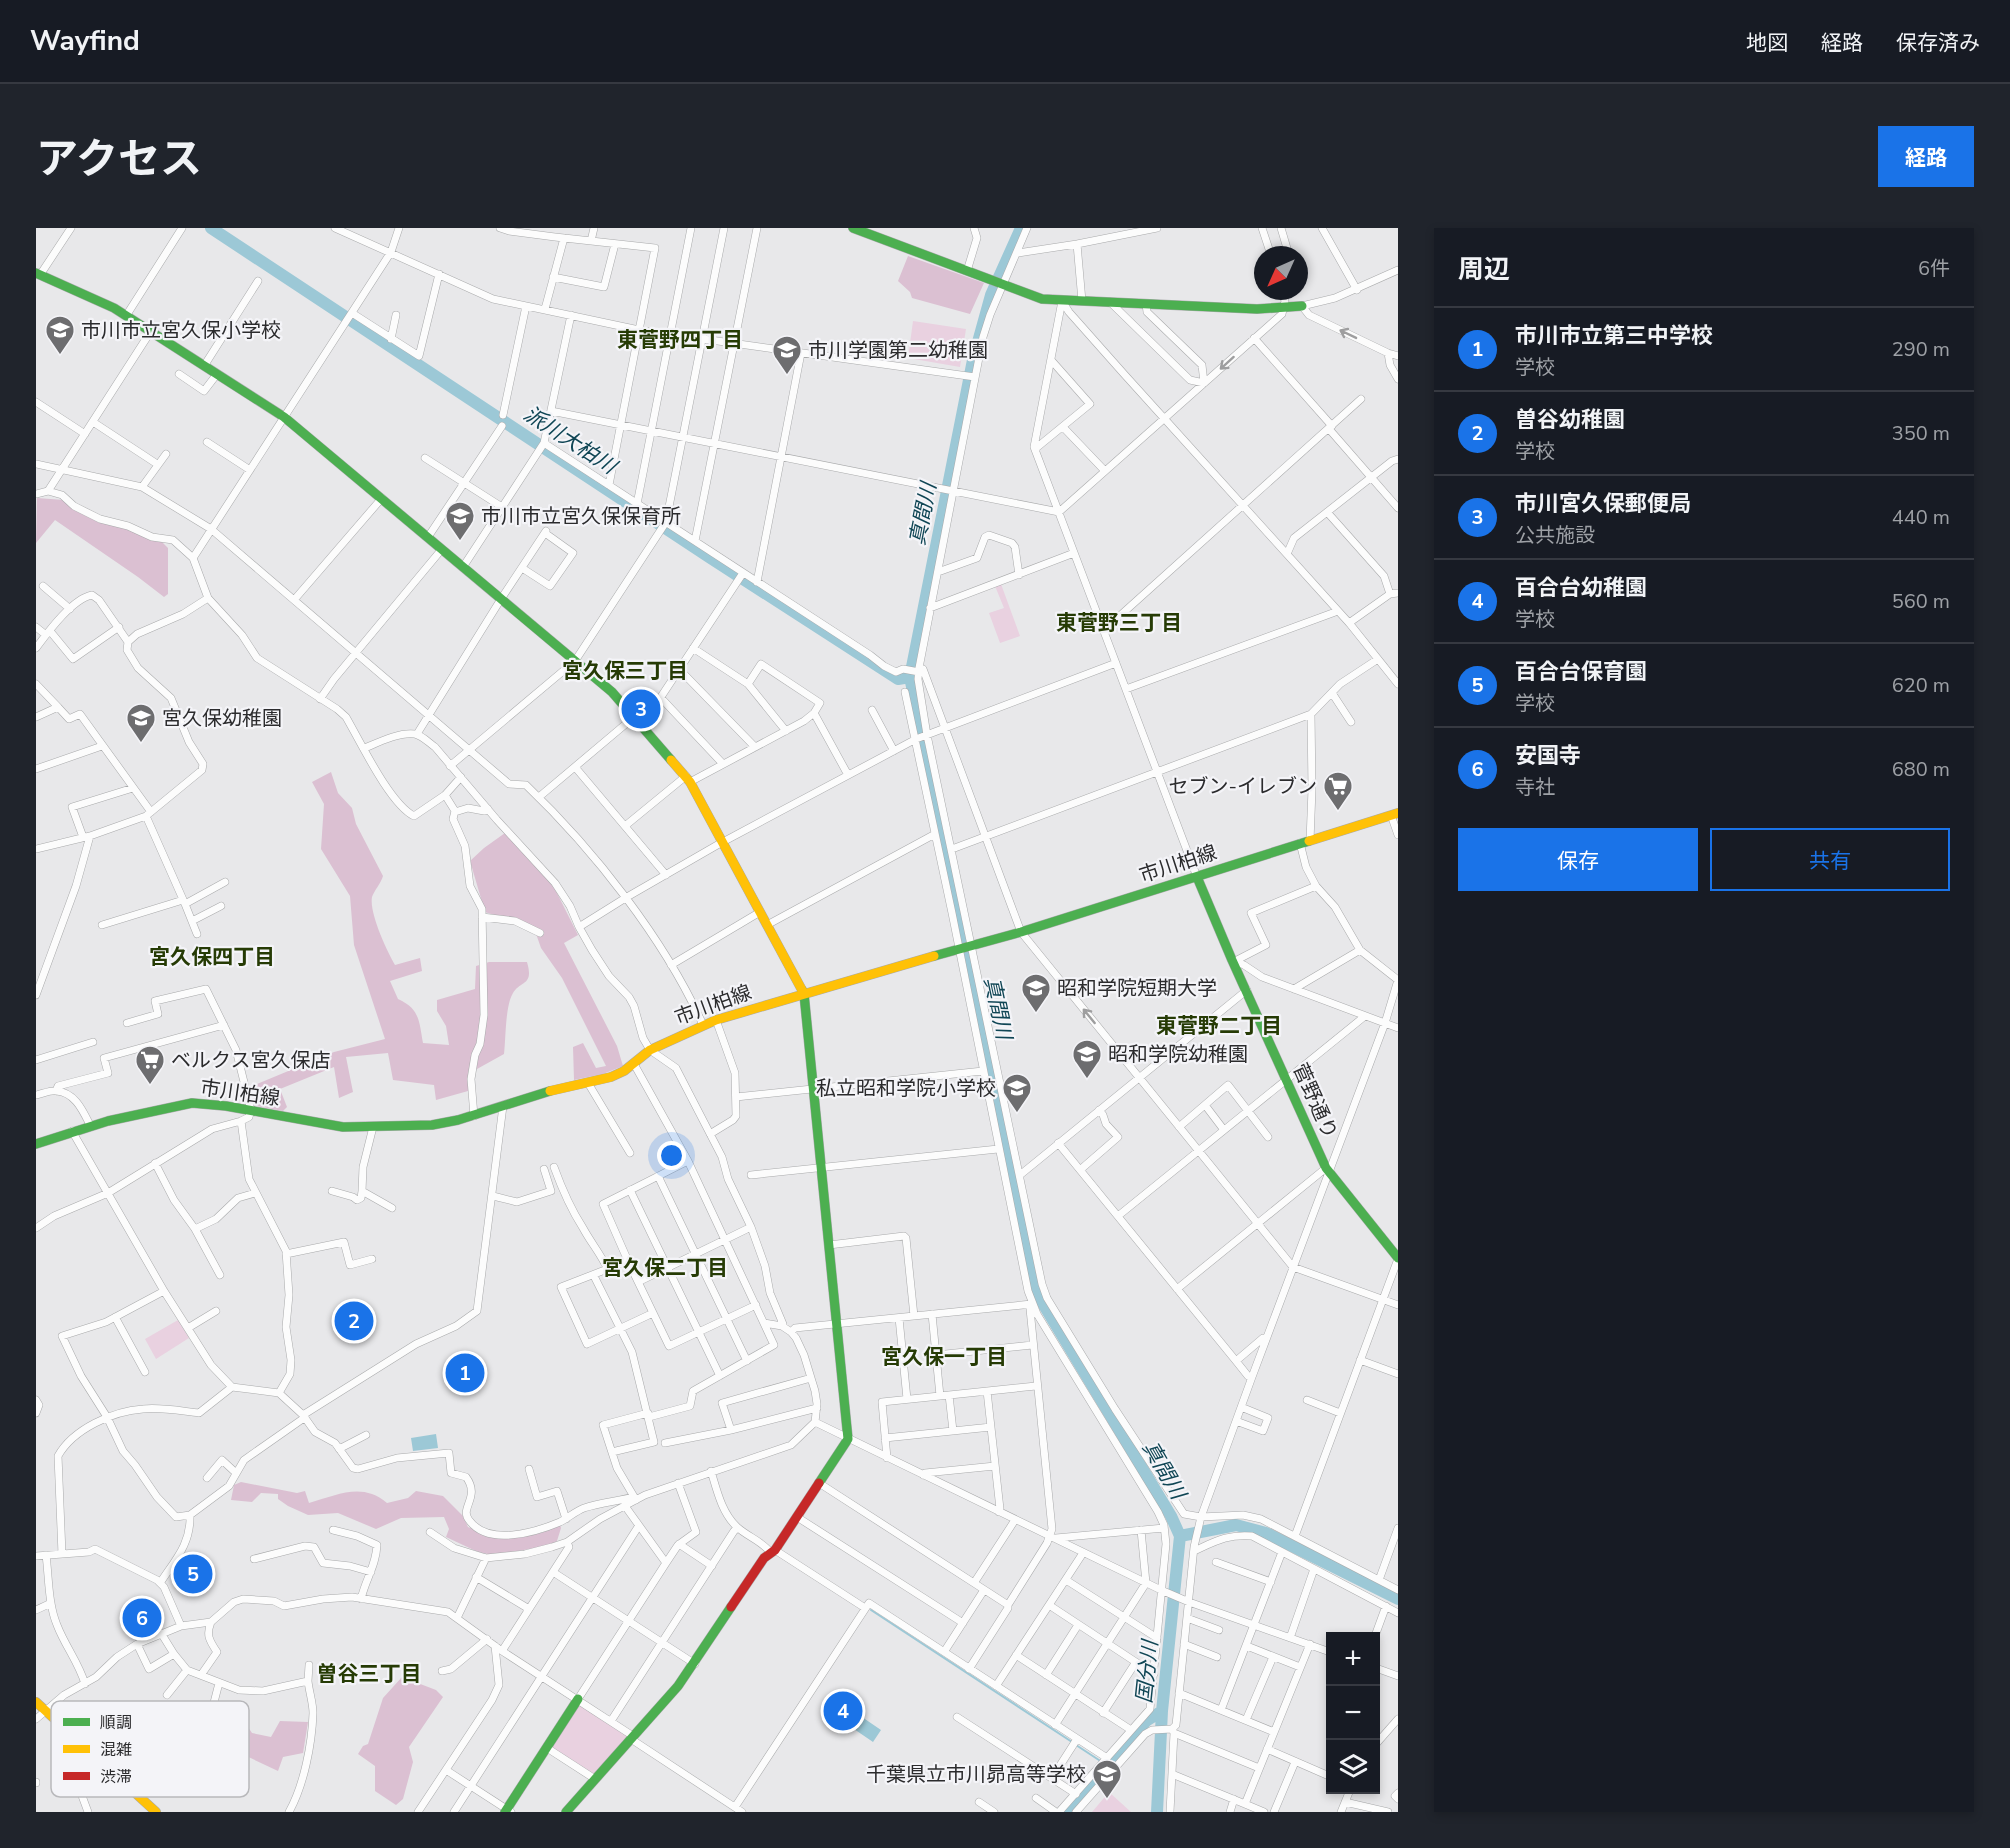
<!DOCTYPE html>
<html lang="ja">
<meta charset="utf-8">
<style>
:root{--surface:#171b24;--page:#20242c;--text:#f1f3f6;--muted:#9ea1a6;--line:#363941;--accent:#1a73e8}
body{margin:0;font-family:"Nunito Sans","Noto Sans JP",sans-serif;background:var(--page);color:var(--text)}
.controls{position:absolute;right:18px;bottom:18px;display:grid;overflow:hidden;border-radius:0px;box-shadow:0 3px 9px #0003}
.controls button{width:54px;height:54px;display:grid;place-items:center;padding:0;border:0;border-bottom:2px solid var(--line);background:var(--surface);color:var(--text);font:30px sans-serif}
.compass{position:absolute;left:1218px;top:18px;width:54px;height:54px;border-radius:50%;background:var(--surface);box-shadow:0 3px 9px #0003;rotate:225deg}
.you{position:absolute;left:636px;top:928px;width:21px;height:21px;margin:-15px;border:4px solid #fff;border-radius:50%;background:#1a73e8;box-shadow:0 0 0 9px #1a73e833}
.badge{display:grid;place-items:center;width:39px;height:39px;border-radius:50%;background:var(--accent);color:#fff;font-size:20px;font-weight:700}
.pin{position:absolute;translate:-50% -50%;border:3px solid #fff;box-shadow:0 2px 6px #0006}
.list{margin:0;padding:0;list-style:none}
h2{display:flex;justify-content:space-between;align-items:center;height:78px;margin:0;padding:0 24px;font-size:26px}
h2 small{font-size:20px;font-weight:400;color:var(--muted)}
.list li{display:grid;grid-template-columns:39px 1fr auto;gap:18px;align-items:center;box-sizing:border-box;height:84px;padding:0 24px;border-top:2px solid var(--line)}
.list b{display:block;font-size:22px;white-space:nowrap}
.list p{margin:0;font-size:20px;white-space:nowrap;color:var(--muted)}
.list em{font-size:20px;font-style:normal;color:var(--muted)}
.actions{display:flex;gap:12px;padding:18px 24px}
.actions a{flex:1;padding:14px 0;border:2px solid var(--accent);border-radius:0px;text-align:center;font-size:21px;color:var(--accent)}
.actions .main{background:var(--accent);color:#fff}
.icon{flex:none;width:33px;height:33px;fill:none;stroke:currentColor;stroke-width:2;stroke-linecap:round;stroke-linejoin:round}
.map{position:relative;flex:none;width:1362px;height:1584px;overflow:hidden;border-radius:0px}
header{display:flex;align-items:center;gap:36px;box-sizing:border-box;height:84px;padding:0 30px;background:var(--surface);border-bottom:2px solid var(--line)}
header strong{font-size:28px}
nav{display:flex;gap:33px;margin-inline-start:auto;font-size:21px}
.intro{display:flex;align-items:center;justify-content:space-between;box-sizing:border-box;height:144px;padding:0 36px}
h1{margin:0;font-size:42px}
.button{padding:15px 27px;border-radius:0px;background:var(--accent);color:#fff;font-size:21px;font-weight:700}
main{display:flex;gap:36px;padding:0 36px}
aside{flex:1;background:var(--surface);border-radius:0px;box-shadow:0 3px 9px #0003}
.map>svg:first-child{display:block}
.green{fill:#e9d1e0}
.forest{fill:#dbc0d2}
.water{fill:#9cc8d6}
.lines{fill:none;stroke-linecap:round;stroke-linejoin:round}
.stream{stroke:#9cc8d6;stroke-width:2}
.river{stroke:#9cc8d6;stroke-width:12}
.street-casing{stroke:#a9aaab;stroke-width:8}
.fast-casing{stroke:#a9aaab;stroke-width:10}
.slow-casing{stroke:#a9aaab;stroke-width:10}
.jam-casing{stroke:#a9aaab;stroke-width:10}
.street{stroke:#fcfcfc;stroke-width:7}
.fast{stroke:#4caf50;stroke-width:9}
.slow{stroke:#ffc107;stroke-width:9}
.jam{stroke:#c62828;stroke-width:9}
.oneway{stroke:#9e9e9f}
.labels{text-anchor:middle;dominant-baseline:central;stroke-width:4.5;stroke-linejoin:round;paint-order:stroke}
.poi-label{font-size:20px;fill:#2b2b2d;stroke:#f4f4f8;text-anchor:start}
.street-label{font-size:20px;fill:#2b2b2d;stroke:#f4f4f8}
.neighbourhood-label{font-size:21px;font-weight:bold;fill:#263b05;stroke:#f4f4f8}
.water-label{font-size:21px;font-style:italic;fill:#104655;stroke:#f4f4f8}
.key{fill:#f4f4f8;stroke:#b8b8bb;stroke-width:1.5}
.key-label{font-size:16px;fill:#2b2b2d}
</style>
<header>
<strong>Wayfind</strong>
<nav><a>地図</a><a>経路</a><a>保存済み</a></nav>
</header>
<div class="intro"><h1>アクセス</h1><a class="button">経路</a></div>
<main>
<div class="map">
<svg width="1362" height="1584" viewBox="0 0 1362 1584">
<rect width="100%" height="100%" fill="#e8e8ea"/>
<path class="green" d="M877,93L930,101L924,139L872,130Z
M965,356L984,408L964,415L953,385L968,380L959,358Z
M142,1092L153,1110L120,1131L109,1111Z
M542,1471L597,1508L559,1551L511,1520Z
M1073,1564L1095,1584H1056Z"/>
<path class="forest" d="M872,28L948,55L934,86L876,70L874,64L862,53Z
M1,270L28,272L44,283L126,314L132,320V366L128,369L102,349L19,292L0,315Z
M295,544L302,565L316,580L320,596L347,648C345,655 338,663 336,669C333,685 351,723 359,737L384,730L386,743L354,753L362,771C384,781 383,793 387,815L413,817L410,798L401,783V772L439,761L440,738L453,734H491C498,758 485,752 477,765C469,778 470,810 468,826L432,846V863L400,872L398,857L357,852L352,825L310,829L317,864L303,870L298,839L244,861L251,879L247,883L215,877L214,859L298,824L349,811L318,717L314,668L285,621L288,576L276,554Z
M469,605L514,651L542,707L528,715L581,818L587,838L567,846L538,852L537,819L547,815L560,840L570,838L526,750L505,720L498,700L449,684L434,633L448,620Z
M205,1254L261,1265L269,1263L273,1275C302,1267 326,1254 351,1275L372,1270L380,1263L407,1268L427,1288L432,1299L459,1310L505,1305L524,1297L525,1300L521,1313L513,1318L457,1327L442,1324L410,1309L413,1301L408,1289L365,1290L340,1301L302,1285L272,1287L252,1278L242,1271V1266L225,1265L216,1274L195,1272L198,1257Z
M366,1449L400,1462L407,1469L373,1519L377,1534L367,1571L360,1577L339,1563V1538L322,1526L327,1518L332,1516L347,1470Z
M244,1493L272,1494L267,1525L247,1529L242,1543L189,1518L196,1504L212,1499L216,1505L235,1509Z"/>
<path class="water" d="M400,1206L402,1220L377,1223L375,1210Z
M823,1487L845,1502L837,1514L815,1499Z"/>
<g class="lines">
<path class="stream" d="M835,1382L1036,1514
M1040,1517L1072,1538"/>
<path class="river" d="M175,0L673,329L862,451L874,449
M985,0L955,67L937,132L874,449L1000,1064L1135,1288L1144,1308L1126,1483L1121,1584
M1144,1308L1200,1297L1230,1305L1362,1371
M1031,1584L1110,1493L1126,1483"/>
<g class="street-casing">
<path id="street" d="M299,0L457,71L603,102L939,149
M464,0L473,3L519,9L619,20L573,257
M991,0L954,87L947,109L883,440L887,441L985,704L1257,1039L1362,1077
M1226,0L1235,27
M1245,0L1253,27
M1286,0L1321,62
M555,13L558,0
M1041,16L1046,73
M982,25L1041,16L1121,0
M1362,42L1299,70L1266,78L1273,87L1352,125L1362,128
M931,43L941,10L938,0
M4,47L35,0
M517,49L568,59L579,16
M1026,73L998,219L1161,649
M1026,73L1033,84L1088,146L1314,396L1362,456
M1074,74L1154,152L1168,155L1166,137L1111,84L1110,76
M509,81L528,10
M316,85L383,128L403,46
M90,88L146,0
M1218,110L1296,198
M355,111L360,87
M1352,125L1354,137L1362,151
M168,138L222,53
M143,146L168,163L181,146
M0,174L49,206
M515,183L1023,284L1246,86L1249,73L1246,63
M467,187L490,78
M57,194L121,236
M1027,199L1069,243
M1293,201L1362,280
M171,214L214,242
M508,215L834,427L848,438L860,444L867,441L883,444
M999,221L1054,176L1015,132
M389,230L466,279
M0,236L106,259L175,301L473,556L490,557C558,622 629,712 667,797
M106,259L130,226
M12,263L115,103
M0,266L12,263L26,267L38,278L64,291L92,298L116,309L137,312L157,330L172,370L206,407L221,430L301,481L310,489C325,515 354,576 378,588L409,567
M601,276L655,0
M1291,284L1348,348L1354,366
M392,309L466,198
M659,313L721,0
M1251,326L1258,310L1356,233L1362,231
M157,330L355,24L363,0
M427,339L508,215L535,87
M486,340L514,358L537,325L509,305
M902,344L941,330L949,309L953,307L976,315L979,319L983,347
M721,354L765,125
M7,358L34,381
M258,372L346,270
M894,380L1038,325
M1313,395L1354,366L1362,365
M0,399L10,407
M1068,402L1325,171
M14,403L37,431L83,399
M0,420C12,404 36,371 56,367L63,372L92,414
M883,440L882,451L891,507L1006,1056L1011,1070L1079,1181L1148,1286L1165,1289L1207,1287L1225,1291L1362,1362
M643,441L719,519
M0,456L22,479L0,489
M712,456L750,503
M1090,461L1302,383
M869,464L916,685L992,1063L1001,1086L1122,1284L1128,1297L1130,1316L1114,1481L1023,1584
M1296,465L1315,494
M625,470L687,536
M284,471L298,451L406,321
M22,479L33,491L44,486L115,584
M836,482L858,523
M778,485L812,547
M605,499L707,345
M381,506L465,371L510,303
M329,520C343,514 363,504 379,506C387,508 393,515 399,519L461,592L519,655L534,678L543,699L556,722L573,748L593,769L598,778L607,810L614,822L640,840L686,929L692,951L715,999L729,1038L734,1065L747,1096L746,1098
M414,538L539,433L630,294L688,0
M539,539L630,647
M0,541L66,518
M425,549L409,567L419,583L417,591L429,618L434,658L446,681L448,787L444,816L439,827L435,851L438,888
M654,554L768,493L778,485L784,475L725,436L712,456L657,420
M503,569L598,489
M419,584L432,580L448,583L452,581
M1355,587L1362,607
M110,588L149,676L189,654
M589,598L650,548
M47,609L36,579L97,560
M1274,613L1276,561L1275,486
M1264,615L1270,639L1280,658L1299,679L1324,722L1362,752
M0,621L54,608L110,588L166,542L167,536L153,514L135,470L102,440L91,422L92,414L101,406L147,386L172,370
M916,621L1275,486L1304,456L1342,431
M149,676L161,706
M446,689L479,693L504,705
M156,693L185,678
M66,697L147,672
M731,697L899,606
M543,699L591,669L683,616L880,511L1080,435
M1196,732L1208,737L1226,749L1362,800
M1199,733L1230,717L1215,685L1280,658
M635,737L724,684
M1258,761L1324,722
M0,767L40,658L54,608
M91,795L122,786L119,773L170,761L200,822L215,882L213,889L205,893L213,951L250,1023L253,1067L250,1099L255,1132L254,1146L243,1165
M0,832L57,814
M598,836L652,933L738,1117L657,1163L654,1178L613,1189
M552,855L594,925
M20,863L22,858L72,845L68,830L188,797
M0,867C6,866 14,862 20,863C39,864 47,883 54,897
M700,869L947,843
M1169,877L1188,902
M337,899L327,939L326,963L356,980
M1143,899L1192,857L1232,909
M36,903L128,1063L175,1137L196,1159L243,1165L267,1187L279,1204L299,1215L317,1240L322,1241L361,1230L413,1225L415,1245L430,1249C445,1269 423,1280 433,1292C452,1319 500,1304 524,1294C532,1290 540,1283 548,1280C564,1275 582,1273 598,1269
M674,906L697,892L700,888L699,845L680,792
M1022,915L1200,1133L1212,1148L1216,1149
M652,933L567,976L592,1033L633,1118L720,1077
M119,935L138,972L159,1001L180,991L202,970L219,965
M518,939C526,961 534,980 547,1000C555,1015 565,1026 572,1042
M1044,942L1082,909L1070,896L1067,887L1063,882
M715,947L962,921
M984,947L1211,762
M622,948L711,1133
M594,962L684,1148
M296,963L317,969L321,972L325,970L326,963
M457,968L481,974L515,963L508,941
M1082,988L1329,788
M0,1000L18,988L72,965L176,901L205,893
M159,1001L184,1047
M793,1017L868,1008L870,1010L878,1088
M250,1026L308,1014L314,1037L336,1031
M592,1033L525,1059L551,1116L617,1085
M558,1048L596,1124L618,1214L576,1224
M602,1054L715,999
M1141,1061L1290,940
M128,1063L70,1094L26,1108L45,1148L71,1189L87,1223L99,1237L121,1269L140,1289L154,1287L193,1258L208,1232L268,1190
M896,1086L904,1168
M79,1089L109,1144
M863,1090L871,1171
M152,1100L180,1083
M755,1104L759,1100L996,1076L994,1081L1016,1301L1011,1315L972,1377
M900,1127L996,1117
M1324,1132L1362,1146
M1200,1133L1227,1110L1230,1111
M951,1163L964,1281L963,1284
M913,1167L917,1203
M0,1172L3,1177L0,1185
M1271,1172L1304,1185
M267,1187L380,1116L420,1098L441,1083L467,878
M1200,1193L1227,1203L1232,1190L1205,1179
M779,1194L1125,1362L1153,1374L1294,1424
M695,1202L686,1175L775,1150
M849,1210L955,1199
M629,1215L695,1202L781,1180
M303,1221L330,1207
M851,1230L846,1174L1000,1158
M493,1241L501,1269L521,1263L530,1291
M675,1243C681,1263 686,1285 701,1299C712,1309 726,1313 735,1325
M887,1247L889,1245L959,1238
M171,1250L186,1232L200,1245
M783,1255L972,1377V1380L933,1441
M600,1272L581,1240L567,1197L612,1185
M589,1278L630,1335
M761,1289L927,1395
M297,1302L321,1308L341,1317C340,1338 330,1350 325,1371
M394,1304L418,1320L450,1330L489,1326L516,1319L531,1314L564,1291L609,1267L755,1217L779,1194L781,1176L779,1163L768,1127L760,1110L755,1104L746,1098L728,1095
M1259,1308L1362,1031
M1020,1310L1128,1300
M643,1316L676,1338
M739,1322L829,1380
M1158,1323C1180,1313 1192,1306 1216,1308L1362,1385
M26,1326L22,1228C37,1201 77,1183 107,1181C125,1179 145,1183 163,1185L196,1159
M10,1327C13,1350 12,1375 21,1397C29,1418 43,1435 49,1456
M0,1328L53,1324L59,1321L121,1352L128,1359L145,1398
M218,1331L269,1318L278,1319L287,1335L314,1338L335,1344
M1180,1334L1235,1354
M517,1344L659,1436
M440,1349L493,1381
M1030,1352L1121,1410
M1343,1352L1362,1300
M124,1355C139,1332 155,1316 154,1287
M938,1355L979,1292
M1013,1377L1118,1446
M0,1382L15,1375
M421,1390L450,1330
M1151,1390L1183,1402
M125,1405L138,1426L151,1442L203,1462L227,1463L272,1453C273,1463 277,1475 277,1485C276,1516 268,1557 253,1584
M1339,1408L1350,1378
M1254,1410L1278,1341
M101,1416L113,1441L138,1426
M1148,1416L1181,1429
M1211,1418L1264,1439
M466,1423L533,1319L531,1314
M908,1424L948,1362
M980,1427L1095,1502
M1340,1440L1362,1448
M406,1443L415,1441L451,1411
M165,1447L181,1424C173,1412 170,1407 175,1394
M1010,1447L1042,1397
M272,1453L273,1437
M960,1458L1047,1325
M1143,1465L1238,1504
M131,1467L151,1442
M542,1471L630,1335L642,1317L660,1304L642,1255
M1185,1482L1246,1324
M1067,1485L1100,1434
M921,1489L1040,1566
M0,1491L28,1467L60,1449L81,1429L101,1416L145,1398L175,1394L198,1374L207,1371L238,1373L248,1378L287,1371L316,1369L412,1384L466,1423L597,1508
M1210,1492L1237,1429
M575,1493L698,1303L702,1300
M1019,1497L1110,1355L1105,1302
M1138,1505L1223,1540
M595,1511L706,1584
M1340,1516L1362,1491
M511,1520L559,1551
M1231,1521L1293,1548
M410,1542L475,1584
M1136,1546L1209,1576L1274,1416
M1016,1550L1041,1511
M158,1552L183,1455
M0,1554V1555
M1362,1565L1359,1568L1362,1571
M1000,1570L1020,1584
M943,1574L958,1584
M1309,1574L1352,1584
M1209,1576L1228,1584
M699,1579L833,1375L1071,1530
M52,1584L39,1549L41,1542L54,1523
M382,1584L456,1472L463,1457L459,1418
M418,1584L602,1299
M1040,1584L1109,1506L1116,1502L1136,1501
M1134,1584L1138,1505L1136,1501L1140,1497L1158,1319L1165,1289L1216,1149L1349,795L1362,752
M1194,1584L1198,1571
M1238,1584L1259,1534
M1305,1584L1314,1562"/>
</g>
<g class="fast-casing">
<path id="fast" d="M817,0L1006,71L1221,81L1266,78
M0,45L78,80L248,189L576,464L635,532
M1161,649L1196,732L1290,940L1362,1030
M898,728L985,704L1273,613
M766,762L768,766L812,1211L783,1255
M0,916L72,893L156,875L190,878L307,899L396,897L422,892L514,863
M469,1584L542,1471
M530,1584L642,1458L695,1379"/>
</g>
<g class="slow-casing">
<path id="slow" d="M635,532L654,554L766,762
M1273,613L1362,585
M514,863L575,849L588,843L614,822L680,792L898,728
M0,1474L120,1584"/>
</g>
<g class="jam-casing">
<path id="jam" d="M695,1379L728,1330L739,1322L783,1255"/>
</g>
<use href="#street" class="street"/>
<use href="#fast" class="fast"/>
<use href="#slow" class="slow"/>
<use href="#jam" class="jam"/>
</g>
<defs><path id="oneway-shaft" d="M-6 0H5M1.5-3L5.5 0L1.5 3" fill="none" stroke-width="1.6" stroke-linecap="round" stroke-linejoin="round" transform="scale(1.5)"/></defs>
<g class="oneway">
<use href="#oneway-shaft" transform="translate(1312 106) rotate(-154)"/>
<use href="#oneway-shaft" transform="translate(1191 135) rotate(138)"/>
<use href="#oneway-shaft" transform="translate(1053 788) rotate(-129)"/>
</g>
<defs>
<g id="school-pin" transform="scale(1.5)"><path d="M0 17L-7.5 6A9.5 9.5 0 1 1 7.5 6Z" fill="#6d6d6f" stroke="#f4f4f8"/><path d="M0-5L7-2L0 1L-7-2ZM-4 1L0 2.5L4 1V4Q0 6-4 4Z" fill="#fff"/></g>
<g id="supermarket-pin" transform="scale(1.5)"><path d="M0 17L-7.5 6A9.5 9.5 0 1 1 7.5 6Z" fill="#6d6d6f" stroke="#f4f4f8"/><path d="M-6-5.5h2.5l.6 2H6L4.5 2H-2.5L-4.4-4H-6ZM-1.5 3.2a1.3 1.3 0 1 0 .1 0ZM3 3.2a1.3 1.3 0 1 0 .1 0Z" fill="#fff"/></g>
<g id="university-pin" transform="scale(1.5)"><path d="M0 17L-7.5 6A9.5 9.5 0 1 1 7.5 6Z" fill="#6d6d6f" stroke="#f4f4f8"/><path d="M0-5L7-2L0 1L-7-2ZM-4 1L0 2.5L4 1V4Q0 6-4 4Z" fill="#fff"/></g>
</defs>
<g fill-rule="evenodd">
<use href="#school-pin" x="24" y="102"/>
<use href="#school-pin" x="751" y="122"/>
<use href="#school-pin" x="424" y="288"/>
<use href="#school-pin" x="105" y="490"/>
<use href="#supermarket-pin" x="1302" y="558"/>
<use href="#university-pin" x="1000" y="760"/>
<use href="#school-pin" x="1051" y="826"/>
<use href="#supermarket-pin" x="114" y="832"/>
<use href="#school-pin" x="981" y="860"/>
<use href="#school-pin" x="1071" y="1546"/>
</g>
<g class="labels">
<g class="poi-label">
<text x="45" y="102">市川市立宮久保小学校</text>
<text x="772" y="122">市川学園第二幼稚園</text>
<text x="445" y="288">市川市立宮久保保育所</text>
<text x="126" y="490">宮久保幼稚園</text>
<text x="1281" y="558" text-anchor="end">セブン-イレブン</text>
<text x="1021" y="760">昭和学院短期大学</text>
<text x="1072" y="826">昭和学院幼稚園</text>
<text x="135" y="832">ベルクス宮久保店</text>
<text x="960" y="860" text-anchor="end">私立昭和学院小学校</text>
<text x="1050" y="1546" text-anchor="end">千葉県立市川昴高等学校</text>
</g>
<g class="street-label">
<text transform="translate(1142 636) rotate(-18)">市川柏線</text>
<text transform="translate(677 777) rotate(-20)">市川柏線</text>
<text transform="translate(204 865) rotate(8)">市川柏線</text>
<text transform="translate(1279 873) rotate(66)">菅野通り</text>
</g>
<g class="neighbourhood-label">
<text x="644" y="112">東菅野四丁目</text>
<text x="1083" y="395">東菅野三丁目</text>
<text x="589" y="443">宮久保三丁目</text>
<text x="176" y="729">宮久保四丁目</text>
<text x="1183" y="798">東菅野二丁目</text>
<text x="629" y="1040">宮久保二丁目</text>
<text x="908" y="1129">宮久保一丁目</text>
<text x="333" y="1446">曽谷三丁目</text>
</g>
<g class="water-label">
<text transform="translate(534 212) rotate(33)">派川大柏川</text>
<text transform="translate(887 286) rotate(-79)">真間川</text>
<text transform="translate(962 780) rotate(78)">真間川</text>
<text transform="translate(1128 1242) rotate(60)">真間川</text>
<text transform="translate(1111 1444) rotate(-84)">国分川</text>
</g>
</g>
<rect x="15" y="1473" width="198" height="96" rx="9" class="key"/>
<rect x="27" y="1490" width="27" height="8" fill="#4caf50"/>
<rect x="27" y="1517" width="27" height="8" fill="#ffc107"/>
<rect x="27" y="1544" width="27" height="8" fill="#c62828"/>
<g class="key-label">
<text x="64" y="1500">順調</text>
<text x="64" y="1527">混雑</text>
<text x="64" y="1554">渋滞</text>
</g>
</svg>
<div class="controls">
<button>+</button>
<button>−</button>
<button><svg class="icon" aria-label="layers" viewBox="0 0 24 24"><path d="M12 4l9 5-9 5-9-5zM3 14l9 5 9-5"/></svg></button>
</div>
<svg class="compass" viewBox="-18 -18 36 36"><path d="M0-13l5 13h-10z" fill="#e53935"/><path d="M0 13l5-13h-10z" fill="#9ea1a6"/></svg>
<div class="you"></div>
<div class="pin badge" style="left:429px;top:1145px">1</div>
<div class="pin badge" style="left:318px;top:1093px">2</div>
<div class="pin badge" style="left:605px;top:481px">3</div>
<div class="pin badge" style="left:807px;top:1483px">4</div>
<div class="pin badge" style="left:157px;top:1346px">5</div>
<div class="pin badge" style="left:106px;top:1390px">6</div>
</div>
<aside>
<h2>周辺<small>6件</small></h2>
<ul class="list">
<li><span class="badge">1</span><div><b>市川市立第三中学校</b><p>学校</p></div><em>290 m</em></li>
<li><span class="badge">2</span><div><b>曽谷幼稚園</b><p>学校</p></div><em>350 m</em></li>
<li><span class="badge">3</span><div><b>市川宮久保郵便局</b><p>公共施設</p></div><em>440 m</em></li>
<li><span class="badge">4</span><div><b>百合台幼稚園</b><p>学校</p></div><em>560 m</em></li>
<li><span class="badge">5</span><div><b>百合台保育園</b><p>学校</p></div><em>620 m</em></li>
<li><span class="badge">6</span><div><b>安国寺</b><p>寺社</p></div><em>680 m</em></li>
</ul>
<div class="actions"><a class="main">保存</a><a>共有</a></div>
</aside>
</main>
